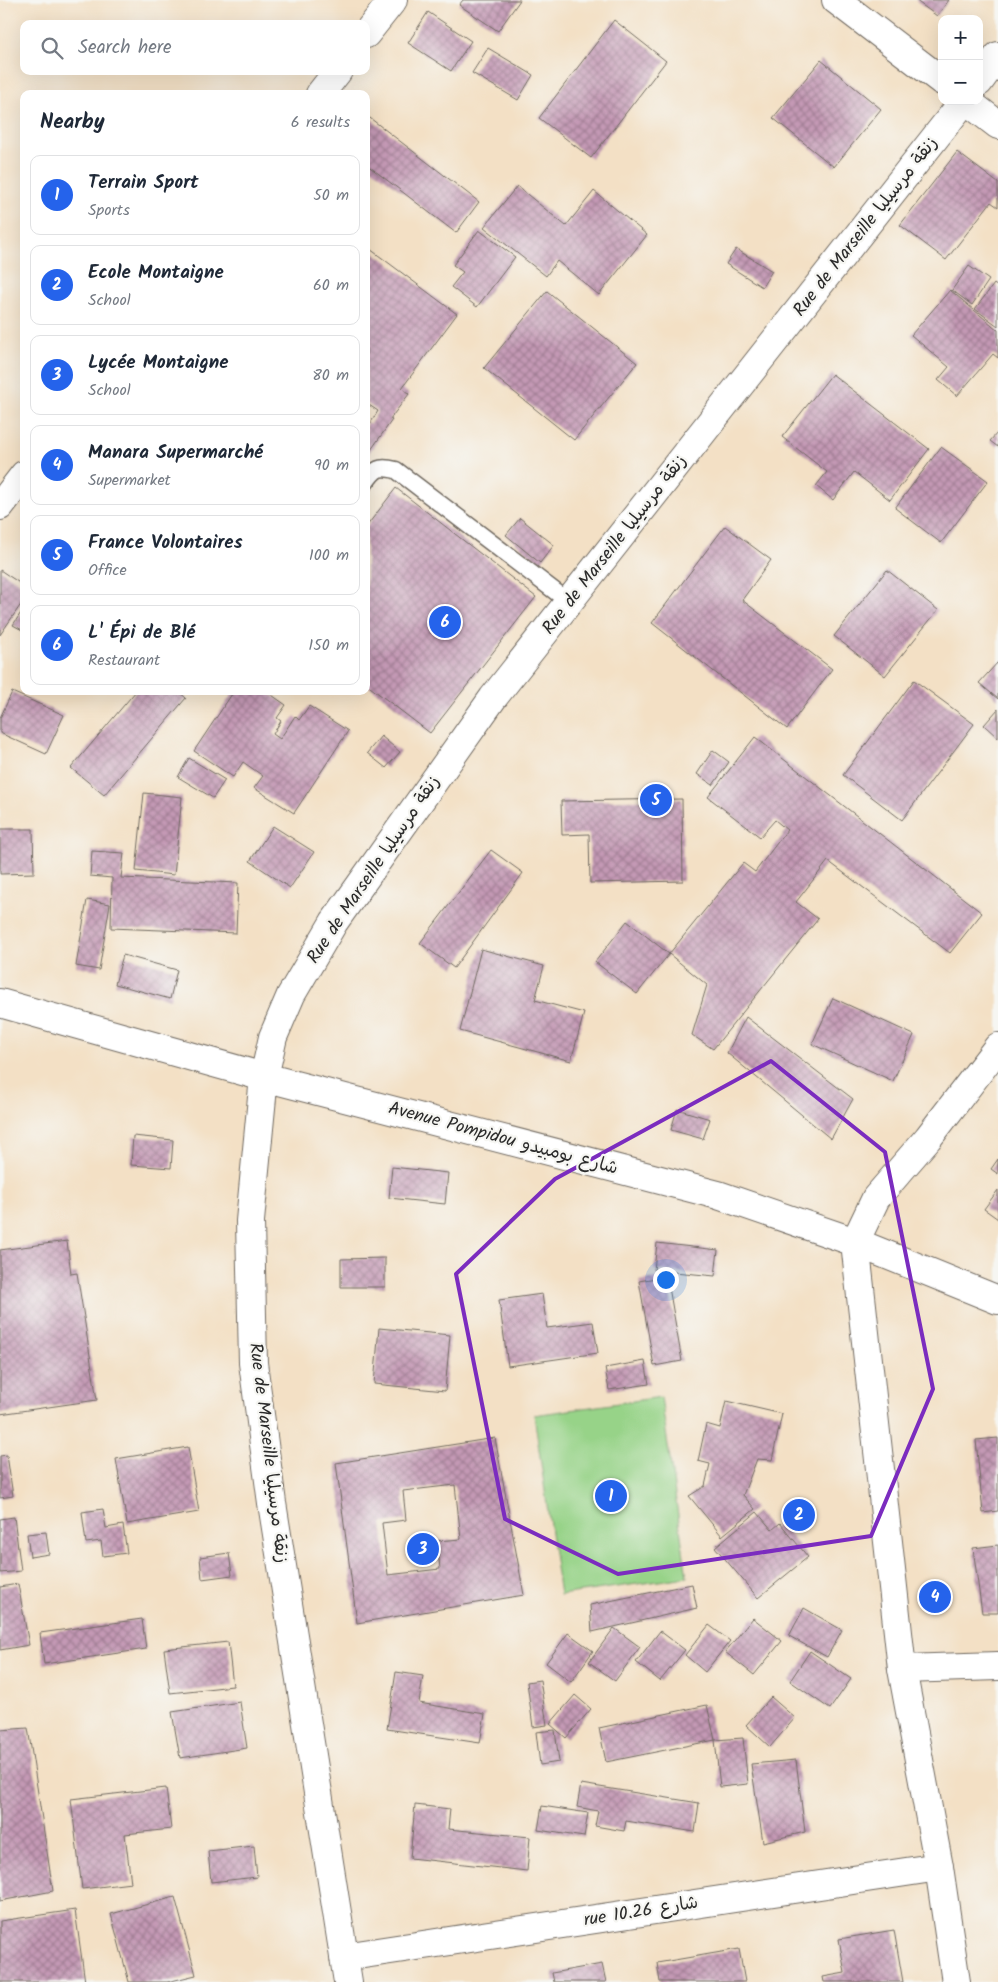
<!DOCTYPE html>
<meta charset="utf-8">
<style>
:root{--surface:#fff;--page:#f2f2f3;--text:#1f2937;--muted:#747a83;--line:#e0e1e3;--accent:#2563eb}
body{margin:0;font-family:Kalam,"Playpen Sans Arabic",sans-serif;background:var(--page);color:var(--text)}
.controls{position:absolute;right:15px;top:15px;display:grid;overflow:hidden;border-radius:10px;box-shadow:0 5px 20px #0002}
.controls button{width:45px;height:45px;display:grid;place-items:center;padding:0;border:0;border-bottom:1px solid var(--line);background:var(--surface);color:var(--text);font:25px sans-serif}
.you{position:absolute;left:665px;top:1279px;width:18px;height:18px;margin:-12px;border:4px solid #fff;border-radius:50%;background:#1a73e8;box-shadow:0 0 0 8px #1a73e833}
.badge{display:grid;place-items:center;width:32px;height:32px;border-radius:50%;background:var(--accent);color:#fff;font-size:16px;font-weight:700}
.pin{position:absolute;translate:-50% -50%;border:2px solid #fff;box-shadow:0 1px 5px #0006}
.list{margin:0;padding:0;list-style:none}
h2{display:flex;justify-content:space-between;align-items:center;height:65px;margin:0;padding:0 20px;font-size:21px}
h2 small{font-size:16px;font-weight:400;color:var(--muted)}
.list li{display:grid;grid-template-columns:32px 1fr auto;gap:15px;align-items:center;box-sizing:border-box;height:80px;margin:0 10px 10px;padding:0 10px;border:1px solid var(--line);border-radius:10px}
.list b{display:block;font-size:19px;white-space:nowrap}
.list p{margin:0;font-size:16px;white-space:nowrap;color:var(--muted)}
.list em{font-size:16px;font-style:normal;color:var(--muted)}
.icon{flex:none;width:28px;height:28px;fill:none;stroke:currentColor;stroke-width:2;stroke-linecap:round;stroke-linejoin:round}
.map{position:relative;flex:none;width:998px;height:1982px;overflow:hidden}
.search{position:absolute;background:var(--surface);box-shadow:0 5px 20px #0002;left:20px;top:20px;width:350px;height:55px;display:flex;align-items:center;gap:12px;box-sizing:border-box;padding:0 18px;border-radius:10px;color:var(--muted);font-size:19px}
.panel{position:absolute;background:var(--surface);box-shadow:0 5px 20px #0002;left:20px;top:90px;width:350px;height:605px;border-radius:10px}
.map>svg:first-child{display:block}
.pitch{fill:#97d388;stroke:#617f5a}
.building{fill:url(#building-cross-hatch);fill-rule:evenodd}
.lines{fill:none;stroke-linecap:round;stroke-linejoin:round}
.lane-casing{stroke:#716a61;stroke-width:19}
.street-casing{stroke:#716a61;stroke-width:30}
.secondary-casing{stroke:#716a61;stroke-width:30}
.lane{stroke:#fff;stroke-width:16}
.street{stroke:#fff;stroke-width:28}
.secondary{stroke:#fff;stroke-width:28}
.marked{fill:none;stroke:#7b2cbf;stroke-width:4;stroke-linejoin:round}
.labels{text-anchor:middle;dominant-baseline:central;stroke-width:4.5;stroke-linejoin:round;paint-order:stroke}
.street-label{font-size:18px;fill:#2b2b2b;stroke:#f6f6f2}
</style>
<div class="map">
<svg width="998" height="1982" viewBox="0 0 998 1982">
<defs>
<pattern id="building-cross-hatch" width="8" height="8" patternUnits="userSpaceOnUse" patternTransform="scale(1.25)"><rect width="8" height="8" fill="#c499b5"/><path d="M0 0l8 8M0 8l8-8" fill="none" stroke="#9f7d93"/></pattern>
</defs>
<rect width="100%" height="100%" fill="#f6f6f2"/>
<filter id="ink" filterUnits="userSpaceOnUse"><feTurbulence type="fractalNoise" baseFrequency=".02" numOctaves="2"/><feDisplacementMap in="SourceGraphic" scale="10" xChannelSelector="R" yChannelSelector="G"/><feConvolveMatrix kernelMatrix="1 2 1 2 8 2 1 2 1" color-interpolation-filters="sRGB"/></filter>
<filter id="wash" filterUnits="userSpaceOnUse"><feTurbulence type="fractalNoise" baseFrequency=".0096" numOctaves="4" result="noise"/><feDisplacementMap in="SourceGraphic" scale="20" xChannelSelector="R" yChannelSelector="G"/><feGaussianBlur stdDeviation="1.12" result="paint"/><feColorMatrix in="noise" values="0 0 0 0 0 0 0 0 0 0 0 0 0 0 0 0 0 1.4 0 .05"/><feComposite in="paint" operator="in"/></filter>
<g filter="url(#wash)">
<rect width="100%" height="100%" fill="#f3e0c5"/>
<path class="pitch" d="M661,1397L687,1577L560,1595L534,1415Z"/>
<g id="blocks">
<path class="building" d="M463,0H520L498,31L459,5Z
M915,0H949L937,16Z
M428,12L471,41L451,71L408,43Z
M614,20L666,61L591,158L539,118Z
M488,48L533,75L518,100L472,73Z
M821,60L881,109L834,167L773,118Z
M366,115L479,202L456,233L366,164Z
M957,152L998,183V207L991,202L946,260L900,225Z
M517,186L566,226L594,191L647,235L599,295L557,261L546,276L484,227Z
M479,230L515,257L477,307L451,287L463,272L453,265Z
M366,246L457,314L402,388L409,394L390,419L392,420L366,457V422L370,424L378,411L366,403Z
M736,249L772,271L762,287L726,264Z
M969,266L989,280L972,305L952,290Z
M994,284L998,287V326L975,309Z
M950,290L998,330V358L993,354L957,396L938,380L949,367L911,335Z
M547,291L637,363L574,440L484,368Z
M832,374L929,449L890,500L854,472L833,500L816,486L827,472L782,437Z
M998,432V447L990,441Z
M941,447L988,481L941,543L895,508Z
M396,488L536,597L430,733L366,684V527Z
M520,518L554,545L540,563L506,535Z
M725,526L771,560L742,600L832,669L787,729L652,623Z
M0,570L24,586V600L0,635Z
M887,570L938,610L885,676L834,636Z
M24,608V631L13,625Z
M998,662V699L979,683Z
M914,680L974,724L902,820L843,775Z
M136,691H178L186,698L104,795L71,768Z
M234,691H266L286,705L277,718L281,721L273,734L280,739L295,716L299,720L309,706L348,731L294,813L254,788L263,776L243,762L233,777L194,751Z
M12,692L64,715L46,754L0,733V718Z
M998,709V738L984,725Z
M381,736L400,752L386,768L367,753Z
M755,737L982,913L950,953L828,861L796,902L818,919L713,1049L692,1035L707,985L669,954L743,863L755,872L787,830L775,820L760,837L708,797Z
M713,750L729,762L713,785L697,774Z
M189,758L225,780L213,798L178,777Z
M144,793L182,797L174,875L136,871Z
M682,799L683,881L590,883L589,834L562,835L561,801Z
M273,826L314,852L290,888L250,861Z
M0,829H33L34,873L0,874Z
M491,850L523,873L454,968L420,943Z
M92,851L124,853L121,878L238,883L236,933L111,928L112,878L90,876Z
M87,900L110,904L99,970L76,966Z
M627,921L669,954L637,994L595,962Z
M481,949L544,966L535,1000L584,1013L571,1061L460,1031Z
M123,955L177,970L170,999L115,984Z
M833,998L914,1035L893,1081L812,1044Z
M746,1017L853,1099L831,1139L727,1053Z
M677,1109L710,1119L703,1139L671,1130Z
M133,1136L173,1140L171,1168L131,1165Z
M998,1159V1174L991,1169Z
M392,1167L448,1173L445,1204L389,1198Z
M998,1190V1219L984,1209Z
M67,1241L71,1274L77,1273L97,1400L0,1414V1250Z
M657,1243L718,1250L715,1276L654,1270Z
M385,1258V1287H341V1259Z
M667,1276L682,1361L654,1366L639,1281Z
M542,1294L547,1328L593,1322L598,1353L508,1366L499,1300Z
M379,1328L450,1335L445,1391L374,1384Z
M645,1361L649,1384L609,1390L605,1368Z
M726,1401L782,1414L772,1460L757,1459L743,1495L755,1509L722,1536L689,1496L705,1486L710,1464L698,1461L706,1424L720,1428Z
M495,1438L524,1595L357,1623L336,1463ZM455,1485L461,1539L437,1541L440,1569L388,1575L382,1523L406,1520L403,1491Z
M998,1438V1511L983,1513L976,1440Z
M188,1447L199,1512L127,1524L116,1459Z
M7,1455L13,1496L0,1498V1456Z
M103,1509L106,1528L123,1525L127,1553L103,1556L101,1541L86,1543L82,1512Z
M757,1512L772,1530L780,1523L808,1557L758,1598L715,1547Z
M14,1517L21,1571L0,1573V1519Z
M46,1532L49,1554L30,1557L27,1534Z
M998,1545V1613H982L973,1548Z
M229,1553L232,1575L202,1579L200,1557Z
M18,1584L29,1645L0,1650V1587Z
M692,1584L697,1608L592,1632L590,1605Z
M804,1608L842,1630L827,1657L789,1636Z
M753,1618L782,1641L754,1675L725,1652Z
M142,1619L146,1649L44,1664L40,1633Z
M709,1625L730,1641L705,1672L685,1655Z
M614,1628L640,1647L615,1681L589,1662Z
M660,1631L685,1650L660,1681L636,1662Z
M568,1633L593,1651L571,1682L546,1663Z
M228,1642L233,1686L170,1693L164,1649Z
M810,1651L851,1679L830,1709L790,1681Z
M396,1672L423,1676L419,1703L485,1714L480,1743L387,1729Z
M540,1680L547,1725L533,1727L527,1682Z
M575,1695L591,1709L566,1738L550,1724Z
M771,1697L795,1718L770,1747L746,1725Z
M240,1702L247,1748L180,1758L172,1712Z
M707,1705L715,1740L743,1738L748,1784L720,1787L715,1740L606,1762L599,1728Z
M28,1728L53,1891L0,1901V1730Z
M555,1730L559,1762L540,1765L536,1732Z
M796,1760L805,1832L763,1842L751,1764Z
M581,1784L699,1803L695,1832L626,1821L624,1831L595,1826L598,1811L577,1807Z
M166,1788L171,1829L125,1834L131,1883L82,1889L71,1799Z
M415,1805L450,1809L448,1829L530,1837L527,1871L410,1858Z
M542,1806L588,1813L584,1837L538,1830Z
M254,1846L257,1877L211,1882L208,1851Z
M175,1897L196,1975L167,1982H129L111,1914Z
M75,1910L85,1982H0V1921Z
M894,1930L903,1982H824L823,1977L845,1973L839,1939Z
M739,1949L745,1982H660L657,1963Z
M602,1964L606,1982H554L552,1973Z"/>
</g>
</g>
<g filter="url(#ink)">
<use href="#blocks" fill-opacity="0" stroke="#716a61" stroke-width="1"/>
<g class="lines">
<g class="lane-casing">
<path id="lane" d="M366,482C376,468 379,466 396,470L569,602"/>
</g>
<g class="street-casing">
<path id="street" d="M836,0L942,81
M967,101L998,125
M902,1669L998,1666
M344,1957L939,1867"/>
</g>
<g class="secondary-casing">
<path id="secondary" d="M366,34L393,0
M979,82L998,56
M320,94L338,71
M0,506L24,475
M0,1003L264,1077L718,1195L855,1242L998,1300
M348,1982L272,1503L253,1363L250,1221L264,1077L273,1037L291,995L334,922L493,698L964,101
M956,1982L939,1867L902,1669L855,1242L876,1198L928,1138L998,1047"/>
</g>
<use href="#lane" class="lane"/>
<use href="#street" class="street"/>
<use href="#secondary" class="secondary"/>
</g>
</g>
<path class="marked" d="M771,1061L885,1152L933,1389L871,1536L618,1574L505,1519L456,1274L555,1179Z"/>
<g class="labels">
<g class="street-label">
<text transform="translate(866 227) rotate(-52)">Rue de Marseille زنقة مرسيليا</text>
<text transform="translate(615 545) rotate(-52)">Rue de Marseille زنقة مرسيليا</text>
<text transform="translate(374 870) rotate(-56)">Rue de Marseille زنقة مرسيليا</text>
<text transform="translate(503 1139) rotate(15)">Avenue Pompidou شارع بومبيدو</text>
<text transform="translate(268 1453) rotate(83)">Rue de Marseille زنقة مرسيليا</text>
<text transform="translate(641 1912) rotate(-9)">rue 10.26 شارع</text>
</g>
</g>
</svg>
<div class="controls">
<button>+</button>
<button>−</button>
</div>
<div class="you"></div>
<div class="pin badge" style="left:611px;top:1496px">1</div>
<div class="pin badge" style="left:799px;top:1515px">2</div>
<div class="pin badge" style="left:423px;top:1549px">3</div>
<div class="pin badge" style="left:935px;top:1597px">4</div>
<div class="pin badge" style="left:656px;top:800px">5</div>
<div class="pin badge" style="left:445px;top:622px">6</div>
<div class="search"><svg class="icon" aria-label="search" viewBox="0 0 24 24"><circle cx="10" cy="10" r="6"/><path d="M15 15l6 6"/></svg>Search here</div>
<section class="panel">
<h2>Nearby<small>6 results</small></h2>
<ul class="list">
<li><span class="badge">1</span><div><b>Terrain Sport</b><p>Sports</p></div><em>50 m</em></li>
<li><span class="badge">2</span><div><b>Ecole Montaigne</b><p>School</p></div><em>60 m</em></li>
<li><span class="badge">3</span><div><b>Lycée Montaigne</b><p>School</p></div><em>80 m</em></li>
<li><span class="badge">4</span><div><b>Manara Supermarché</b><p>Supermarket</p></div><em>90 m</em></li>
<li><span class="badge">5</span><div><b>France Volontaires</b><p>Office</p></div><em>100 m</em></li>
<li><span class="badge">6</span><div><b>L' Épi de Blé</b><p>Restaurant</p></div><em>150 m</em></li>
</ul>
</section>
</div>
